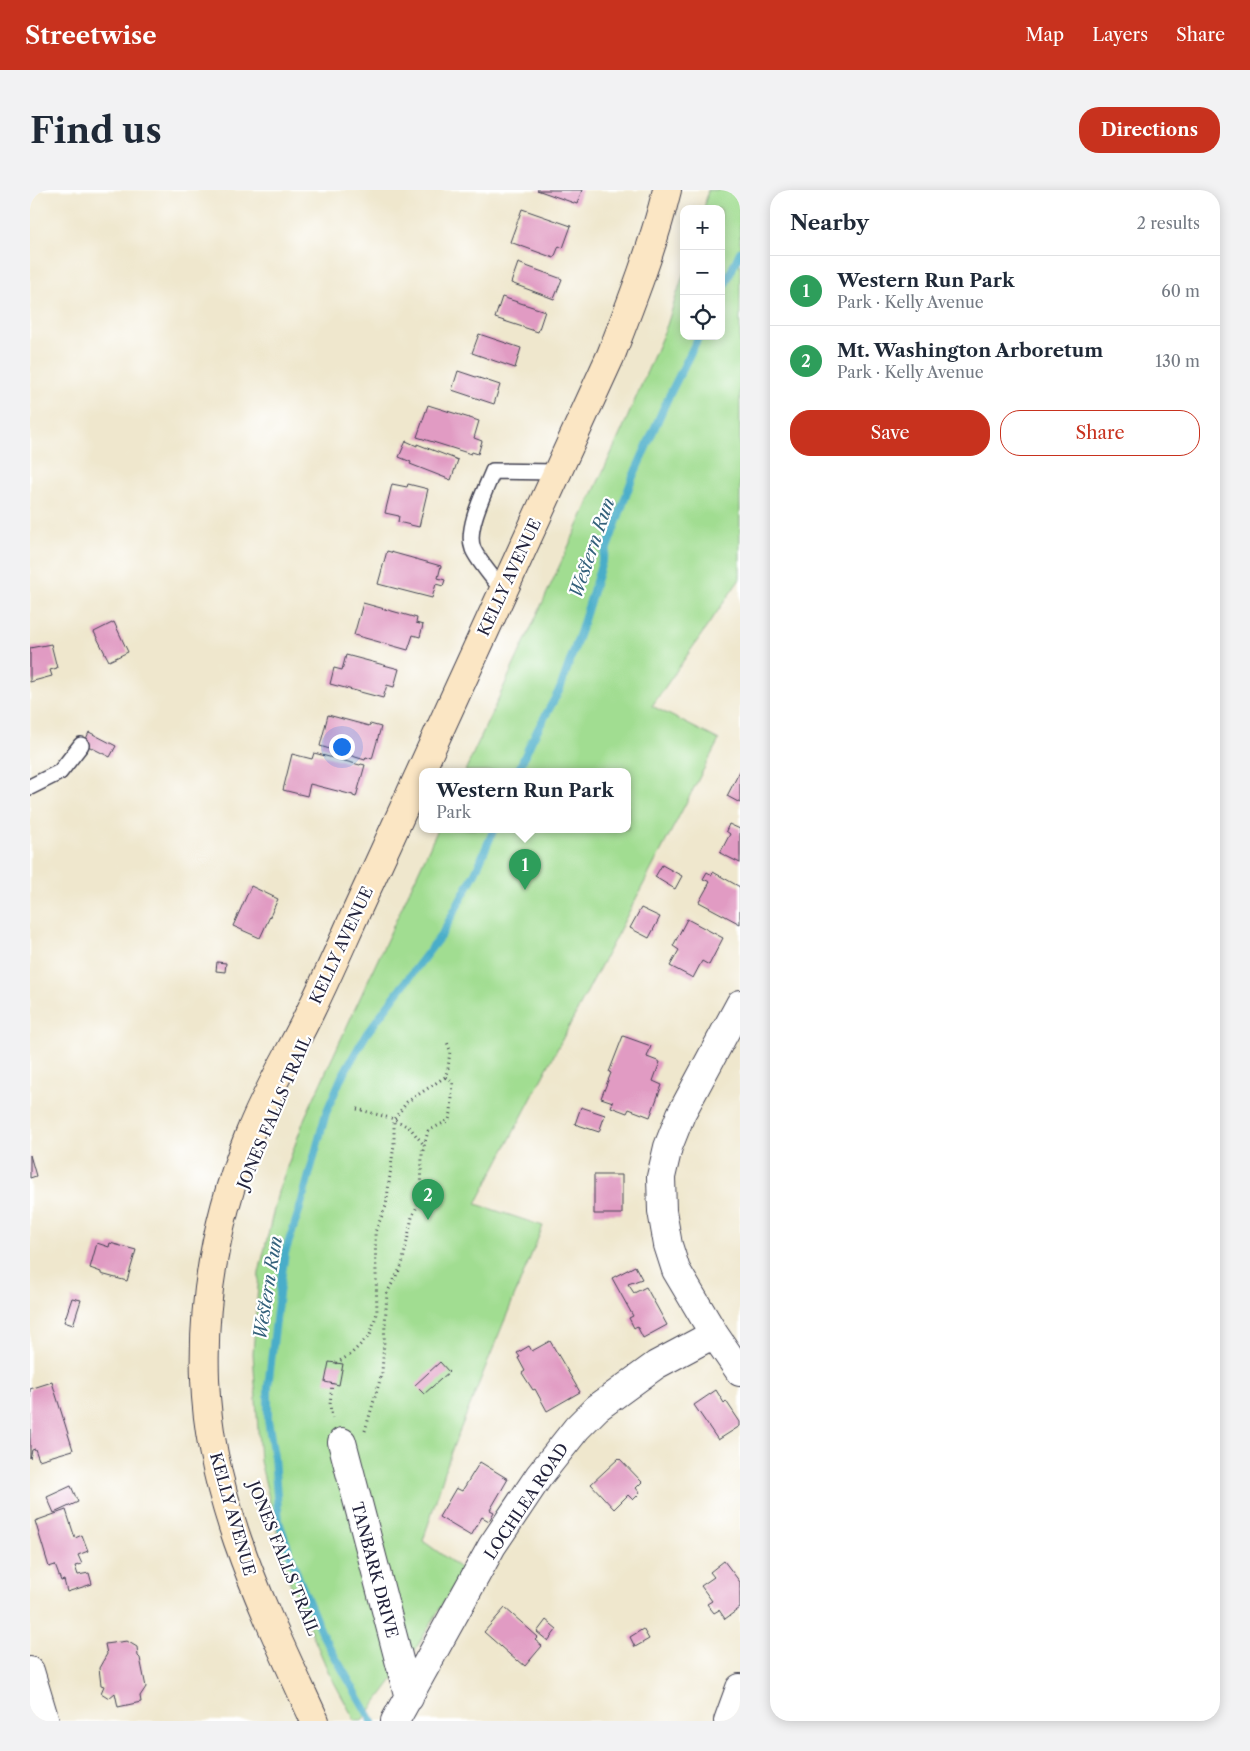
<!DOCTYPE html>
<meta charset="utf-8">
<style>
:root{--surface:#fff;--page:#f2f2f3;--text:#1f2937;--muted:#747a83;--line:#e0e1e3;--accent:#c8321e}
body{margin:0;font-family:"Libre Caslon Text",serif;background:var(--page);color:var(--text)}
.controls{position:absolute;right:15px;top:15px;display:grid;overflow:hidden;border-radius:10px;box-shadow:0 2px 12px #0003}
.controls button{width:45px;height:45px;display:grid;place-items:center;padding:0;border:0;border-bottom:1px solid var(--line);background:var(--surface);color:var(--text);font:25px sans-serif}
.you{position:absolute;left:311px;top:556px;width:18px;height:18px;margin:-12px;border:4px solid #fff;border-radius:50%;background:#1a73e8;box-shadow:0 0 0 8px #1a73e833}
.badge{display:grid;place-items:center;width:32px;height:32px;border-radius:50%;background:var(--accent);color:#fff;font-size:16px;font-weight:700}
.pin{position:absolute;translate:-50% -41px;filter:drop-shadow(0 1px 2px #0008)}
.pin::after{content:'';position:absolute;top:26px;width:18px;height:15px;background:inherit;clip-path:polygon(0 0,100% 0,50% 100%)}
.popup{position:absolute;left:389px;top:578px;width:212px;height:65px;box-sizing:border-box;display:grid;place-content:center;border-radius:10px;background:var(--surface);filter:drop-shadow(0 1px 4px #0005);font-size:16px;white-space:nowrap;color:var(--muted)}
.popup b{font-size:19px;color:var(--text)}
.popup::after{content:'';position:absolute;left:50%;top:100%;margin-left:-10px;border:10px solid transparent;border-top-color:var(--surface)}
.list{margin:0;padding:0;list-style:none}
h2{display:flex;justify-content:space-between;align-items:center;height:65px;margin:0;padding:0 20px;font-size:21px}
h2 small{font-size:16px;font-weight:400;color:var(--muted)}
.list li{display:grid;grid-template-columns:32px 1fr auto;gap:15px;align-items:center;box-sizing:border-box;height:70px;padding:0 20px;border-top:1px solid var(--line)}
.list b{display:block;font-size:19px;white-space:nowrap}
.list p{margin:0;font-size:16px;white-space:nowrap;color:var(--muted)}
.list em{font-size:16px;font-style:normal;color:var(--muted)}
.actions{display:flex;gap:10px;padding:15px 20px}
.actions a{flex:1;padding:11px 0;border:1px solid var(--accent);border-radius:20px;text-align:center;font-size:18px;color:var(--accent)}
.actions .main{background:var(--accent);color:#fff}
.icon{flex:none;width:28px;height:28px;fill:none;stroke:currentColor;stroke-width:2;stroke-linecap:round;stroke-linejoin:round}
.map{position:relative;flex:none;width:710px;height:1531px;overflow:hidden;border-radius:20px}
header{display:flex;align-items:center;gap:30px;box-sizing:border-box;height:70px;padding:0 25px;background:var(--accent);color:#fff}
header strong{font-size:24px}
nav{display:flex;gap:28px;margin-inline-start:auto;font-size:18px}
.intro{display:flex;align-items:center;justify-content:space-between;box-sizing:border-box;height:120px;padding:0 30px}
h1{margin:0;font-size:35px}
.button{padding:12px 22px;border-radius:20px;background:var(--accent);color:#fff;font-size:18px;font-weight:700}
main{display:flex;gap:30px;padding:0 30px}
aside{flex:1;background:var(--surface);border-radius:20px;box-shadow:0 2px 12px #0003}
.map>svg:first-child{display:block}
.green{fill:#a1dd91;stroke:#628066}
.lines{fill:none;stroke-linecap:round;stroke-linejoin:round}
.stream{stroke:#49adc9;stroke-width:8}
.building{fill:#e19bc3}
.lane-casing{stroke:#414051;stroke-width:18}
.street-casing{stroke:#414051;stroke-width:30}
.secondary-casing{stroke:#414051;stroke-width:30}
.path{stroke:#414051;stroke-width:3;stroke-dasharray:1 4;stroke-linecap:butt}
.lane{stroke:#fff;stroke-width:15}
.street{stroke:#fff;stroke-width:28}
.secondary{stroke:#fbe6c4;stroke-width:28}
.labels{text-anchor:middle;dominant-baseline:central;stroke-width:4.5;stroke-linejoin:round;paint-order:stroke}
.street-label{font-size:16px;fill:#22223b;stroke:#fff}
.water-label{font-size:18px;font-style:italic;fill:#34617b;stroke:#fff}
</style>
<header>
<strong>Streetwise</strong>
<nav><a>Map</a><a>Layers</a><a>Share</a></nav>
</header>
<div class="intro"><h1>Find us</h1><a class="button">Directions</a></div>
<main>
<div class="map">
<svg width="710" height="1531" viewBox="0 0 710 1531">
<rect width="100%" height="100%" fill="#fff"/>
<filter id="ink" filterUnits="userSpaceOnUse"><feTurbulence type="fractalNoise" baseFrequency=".02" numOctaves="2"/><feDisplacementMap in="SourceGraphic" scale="10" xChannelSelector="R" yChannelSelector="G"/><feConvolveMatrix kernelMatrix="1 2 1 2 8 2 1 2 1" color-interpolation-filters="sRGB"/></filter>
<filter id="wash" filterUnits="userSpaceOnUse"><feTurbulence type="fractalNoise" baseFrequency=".0096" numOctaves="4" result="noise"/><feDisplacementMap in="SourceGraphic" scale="20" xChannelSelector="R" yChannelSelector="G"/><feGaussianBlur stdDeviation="1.12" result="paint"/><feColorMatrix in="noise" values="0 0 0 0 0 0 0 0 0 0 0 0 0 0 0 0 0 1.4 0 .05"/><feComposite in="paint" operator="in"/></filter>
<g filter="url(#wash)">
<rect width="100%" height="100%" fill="#efe7cd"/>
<path class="green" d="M678,0H710V389L622,516L689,550L446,1014L513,1036L421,1262L393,1351L433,1380L385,1460L332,1531H325L298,1481L259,1390L230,1271L223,1163L229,1083L248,1002L275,927L408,639H598V581H435L592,240L637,135L654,82V146H691V19H674Z"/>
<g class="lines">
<path class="stream" d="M691,103L710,62
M488,581L502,550L530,499L551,440L572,372L602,289L637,210L669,146
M342,1531L292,1444L269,1389L249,1332L244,1267L238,1230V1197L249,1104L255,1063L270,1018L296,923L312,886L337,843L412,744L446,681L464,639"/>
</g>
<g id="blocks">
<path class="building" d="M507,0H552L547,14Z
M492,19L541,36L533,58L529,56L524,68L480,52Z
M488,73L532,89L524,109L481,93Z
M472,107L515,121L508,142L465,128Z
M449,144L491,158L485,178L442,163Z
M428,181L470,195L464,214L422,200Z
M398,215L449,231L444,248L452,251L448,264L442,262L441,264L387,247Z
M376,251L387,256V254L428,270L421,290L380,274L381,272L369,267Z
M362,294L377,297L378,294L398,299L389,337L368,332L369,326L355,323Z
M357,361L411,376L408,388L415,390L413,396L406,394L402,408L348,394Z
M333,413L387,428L386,433L393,435L390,447L383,445L378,460L324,445Z
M84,432L98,462L79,471L64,442Z
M21,454L27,478L20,480L22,486L0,492V458Z
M316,465L369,479L364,497L357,495L353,508L300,494L304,478L312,480Z
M298,525L339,536L340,534L351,537L342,569L336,567L335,570L290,556Z
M59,542L86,556L80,567L54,554Z
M284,563L330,575L331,574L335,575L326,607L323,606V605L280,594L277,606L253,600L262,564L282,569Z
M710,581V613L697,606Z
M699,634L710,639V673L690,663L700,644L696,641Z
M632,675L652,686L645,699L625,687Z
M677,682L682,685L683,682L710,697V734L669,712L680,692L673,689Z
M221,696L248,709L230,748L203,736Z
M611,718L630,727L619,748L600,738Z
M657,729L693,748L679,775L672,771L663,788L640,776L649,760L643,756Z
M187,772L196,773L195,782L186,781Z
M593,846L621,856L617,867L630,872L623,891L632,895L620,927L599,919L597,923L581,917L583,912L571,908L581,883L579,882Z
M551,917L575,925L569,942L545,934Z
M0,965L6,986L0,988Z
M564,985H592V1024H564Z
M67,1053L79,1057L80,1053L106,1060L97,1091L71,1084V1082L60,1078Z
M605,1076L612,1089L598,1094L604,1103L616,1097L637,1135L613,1148L607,1136L604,1138L599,1128L603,1126L582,1088Z
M42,1108L51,1110L43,1135L34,1132Z
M520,1151L550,1202L517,1221L505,1199L503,1200L492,1183L495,1181L488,1168L490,1167L487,1163L499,1156L502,1161Z
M299,1172L313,1174L309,1195L295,1192Z
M410,1172L419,1182L394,1204L385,1195Z
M22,1192L43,1260L9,1270L5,1259L2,1260L0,1268V1199Z
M686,1200L694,1213L696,1211L710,1232V1236L688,1250L664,1215Z
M589,1268L612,1292L606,1298L610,1303L603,1310L598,1305L584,1319L561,1294Z
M450,1272L478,1289L460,1320L464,1322L459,1331L452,1327L441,1346L409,1327L426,1298L432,1301Z
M41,1296L48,1312L24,1323L17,1307Z
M36,1320L45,1348L52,1345L58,1361L48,1365L52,1374L45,1376L48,1385L59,1383L62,1394L37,1402L34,1390L31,1391L25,1375L19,1377L5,1331Z
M694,1371L710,1392V1418L695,1429L689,1420L684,1423L677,1414L682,1411L671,1396L684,1387L680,1382Z
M475,1418L508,1447L505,1450L512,1456L495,1476L488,1470L487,1471L454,1442Z
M516,1430L527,1439L518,1451L507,1442Z
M613,1439L619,1449L605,1457L600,1447Z
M97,1451L107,1457L108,1466L110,1468L116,1497L110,1506L111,1512L88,1517L85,1503L79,1508L71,1503L74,1496L71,1495L69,1478L77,1464L75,1454Z"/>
</g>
</g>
<g filter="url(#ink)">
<use href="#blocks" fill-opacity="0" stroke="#414051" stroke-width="1"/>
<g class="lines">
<g class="lane-casing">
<path id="lane" d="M473,401C465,390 448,371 443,359C435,339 455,301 463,281L528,282
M0,597L30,582L51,555"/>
</g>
<g class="street-casing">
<path id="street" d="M710,814L651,924L638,957L631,987L632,1021L638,1055L646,1080L684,1144L710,1182
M312,1252L379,1508
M0,1481L15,1531
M365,1531L462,1356L509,1286L547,1238L567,1218L626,1175L684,1144
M698,1531L710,1498"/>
</g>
<g class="secondary-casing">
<path id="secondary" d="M285,1531C235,1422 179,1311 175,1189C172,1104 188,1022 220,943C237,900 262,860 282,818C303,775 321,732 341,690C421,515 501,340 581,165C602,111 623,57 637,0"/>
</g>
<path class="path" d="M327,919L364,929L380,938L394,955
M306,1173L320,1165L340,1145L347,1123L345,1042L356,1016L364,954V929L377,912L415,887L418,879L420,860L417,852
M302,1193L300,1215L302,1228
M335,1241L352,1183L357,1103L372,1075L382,1027L391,1008L392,964L398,941L419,930L421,923L423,892L415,887"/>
<use href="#lane" class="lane"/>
<use href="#street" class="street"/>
<use href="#secondary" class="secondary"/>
</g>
</g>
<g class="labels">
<g class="street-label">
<text transform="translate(479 387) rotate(-65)">KELLY AVENUE</text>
<text transform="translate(311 755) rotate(-65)">KELLY AVENUE</text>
<text transform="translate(244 922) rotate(-67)">JONES FALLS TRAIL</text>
<text transform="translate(496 1311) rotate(-56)">LOCHLEA ROAD</text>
<text transform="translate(203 1324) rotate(74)">KELLY AVENUE</text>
<text transform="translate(254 1368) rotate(68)">JONES FALLS TRAIL</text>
<text transform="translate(345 1380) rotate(75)">TANBARK DRIVE</text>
</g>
<g class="water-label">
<text transform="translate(562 358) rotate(-71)">Western Run</text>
<text transform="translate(238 1098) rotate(-81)">Western Run</text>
</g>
</g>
</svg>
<div class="controls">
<button>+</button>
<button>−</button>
<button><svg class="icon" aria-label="locate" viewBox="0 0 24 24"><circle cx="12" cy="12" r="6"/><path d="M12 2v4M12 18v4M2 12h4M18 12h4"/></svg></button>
</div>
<div class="you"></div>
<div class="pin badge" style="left:495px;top:700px;background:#2e9e5b">1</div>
<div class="popup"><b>Western Run Park</b>Park</div>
<div class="pin badge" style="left:398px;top:1030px;background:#2e9e5b">2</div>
</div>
<aside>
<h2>Nearby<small>2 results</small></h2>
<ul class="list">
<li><span class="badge" style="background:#2e9e5b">1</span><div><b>Western Run Park</b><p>Park · Kelly Avenue</p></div><em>60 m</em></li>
<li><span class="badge" style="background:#2e9e5b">2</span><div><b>Mt. Washington Arboretum</b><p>Park · Kelly Avenue</p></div><em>130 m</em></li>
</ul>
<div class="actions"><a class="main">Save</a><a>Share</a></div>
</aside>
</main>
